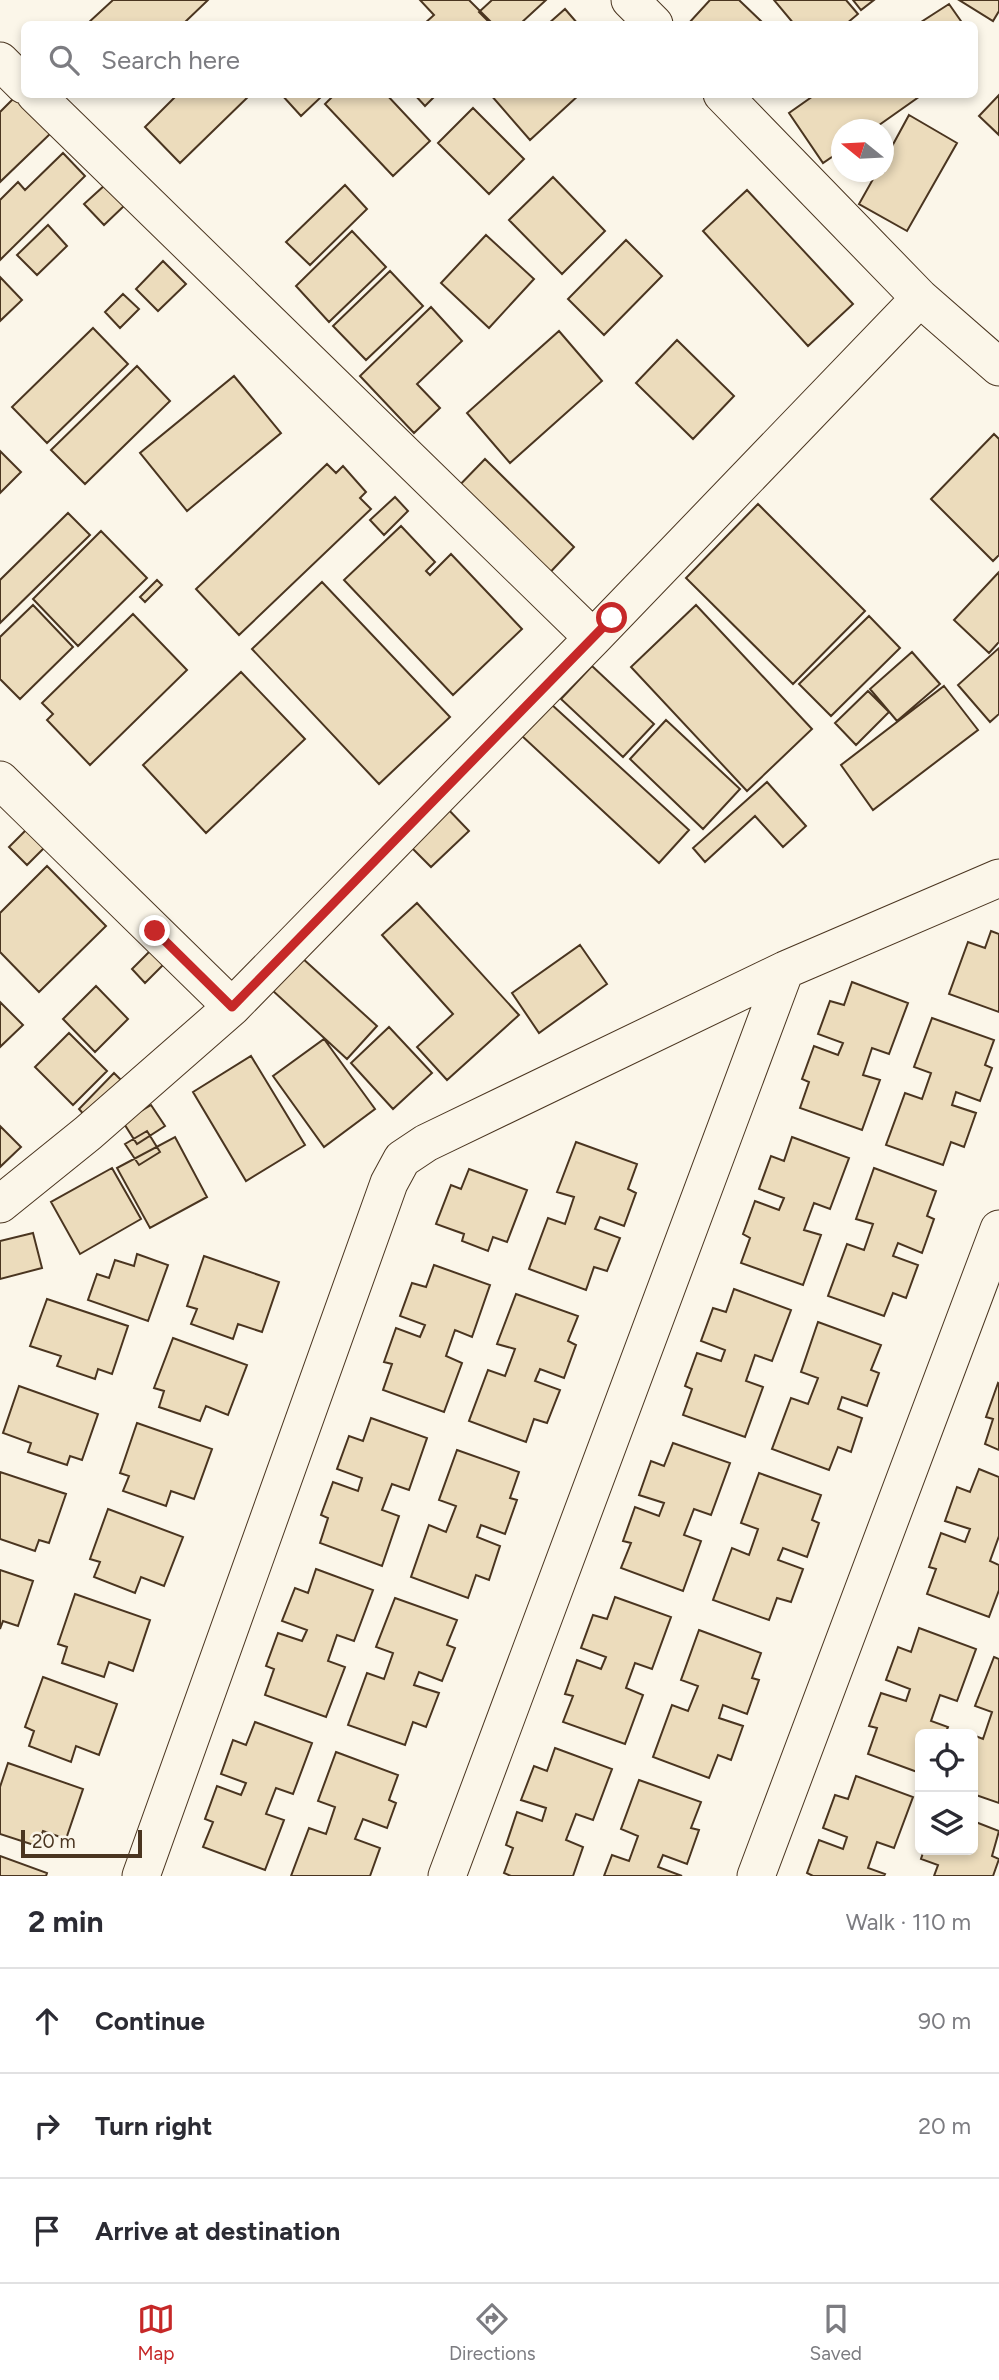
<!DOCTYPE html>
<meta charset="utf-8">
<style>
:root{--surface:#fff;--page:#f7f7f7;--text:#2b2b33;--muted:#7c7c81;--line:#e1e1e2;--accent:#c62828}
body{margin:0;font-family:Figtree,sans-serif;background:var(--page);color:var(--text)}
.controls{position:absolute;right:21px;bottom:21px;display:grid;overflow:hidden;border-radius:10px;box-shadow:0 4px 10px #0003}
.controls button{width:63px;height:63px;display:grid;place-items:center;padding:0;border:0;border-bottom:2px solid var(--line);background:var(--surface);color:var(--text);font:35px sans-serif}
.compass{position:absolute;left:831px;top:119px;width:63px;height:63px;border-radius:50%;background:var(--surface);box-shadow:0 4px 10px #0003;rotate:288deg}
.scale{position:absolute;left:21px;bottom:18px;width:121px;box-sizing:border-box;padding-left:7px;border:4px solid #4a3520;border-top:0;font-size:19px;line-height:24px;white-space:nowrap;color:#4a3520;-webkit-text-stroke:5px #fbf6e9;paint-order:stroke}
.stop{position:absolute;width:21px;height:21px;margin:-16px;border:5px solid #c62828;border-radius:50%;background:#fff}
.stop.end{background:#c62828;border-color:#fff;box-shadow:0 2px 7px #0008}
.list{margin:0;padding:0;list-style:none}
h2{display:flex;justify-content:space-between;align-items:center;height:91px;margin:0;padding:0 28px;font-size:30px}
h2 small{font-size:23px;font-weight:400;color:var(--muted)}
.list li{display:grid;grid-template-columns:46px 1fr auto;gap:21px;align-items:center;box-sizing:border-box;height:105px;padding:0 28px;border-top:2px solid var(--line)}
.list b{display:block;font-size:26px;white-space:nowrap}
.list em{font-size:23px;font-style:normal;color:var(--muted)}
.icon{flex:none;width:38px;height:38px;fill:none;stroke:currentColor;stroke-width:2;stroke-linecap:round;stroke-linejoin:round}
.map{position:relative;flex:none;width:999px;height:1876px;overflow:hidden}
.search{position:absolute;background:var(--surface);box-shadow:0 4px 10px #0003;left:21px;right:21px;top:21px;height:77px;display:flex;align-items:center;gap:18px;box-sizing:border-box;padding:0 24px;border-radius:10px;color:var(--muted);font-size:26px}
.sheet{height:406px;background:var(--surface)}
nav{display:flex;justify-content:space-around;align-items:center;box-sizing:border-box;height:98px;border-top:2px solid var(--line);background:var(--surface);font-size:19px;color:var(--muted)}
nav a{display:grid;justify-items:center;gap:4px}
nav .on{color:var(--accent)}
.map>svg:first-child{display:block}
.building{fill:#ecdcbc;stroke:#4a3520;stroke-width:2}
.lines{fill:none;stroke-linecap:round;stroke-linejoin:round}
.minor-casing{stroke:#4a3520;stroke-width:39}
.minor{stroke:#fbf6e9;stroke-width:37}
.route{stroke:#c62828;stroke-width:9}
</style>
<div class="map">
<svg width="999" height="1876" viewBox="0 0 999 1876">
<rect width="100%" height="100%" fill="#fbf6e9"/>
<path class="building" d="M113,0H208L183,24H87Z
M420,0H469L493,24H424L434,15Z
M492,0H546L520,24H491L479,12Z
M710,0H739L764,24H688Z
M774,0H846L858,14L846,24H794Z
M853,0H874L861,10Z
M959,0H999V11L993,21Z
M949,4L963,24H918Z
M565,9L578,24H548Z
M178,94H251L180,163L145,127Z
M281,94H317L320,98L301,116Z
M335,94H386L430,141L393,176L325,104Z
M414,94H437L425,106Z
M490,94H580L530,140Z
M816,94H923L872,130H842V150L823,163L789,113Z
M999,95V135L979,116Z
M15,97L51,133L0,182V112Z
M473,108L524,159L489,194L438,143Z
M909,115L957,143L907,231L859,204L877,172H884V161Z
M63,153L85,176L0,260V200L18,182L25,190Z
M553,177L605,231L562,274L509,220Z
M105,185L125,205L104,225L84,204Z
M345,185L367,209L310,265L286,242Z
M747,190L853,304L808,346L703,231Z
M48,225L67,246L37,275L17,255Z
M352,231L386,267L329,322L296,286Z
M486,235L534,279L489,328L441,283Z
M626,240L662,276L604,335L568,299Z
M163,261L186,284L158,311L136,289Z
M390,271L423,306L366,360L333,326Z
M0,277L22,300L0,321Z
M123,294L139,309L120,328L105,312Z
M431,307L462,341L417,384L440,408L414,433L360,376Z
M93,328L128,364L47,443L12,407Z
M559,331L602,381L510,463L467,413Z
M677,340L734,396L693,439L636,383Z
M137,366L170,401L85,484L51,450Z
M234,376L281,433L187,511L140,453Z
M994,434L999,439V555L993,561L931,499Z
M0,451L21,472L0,493Z
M485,459L574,547L542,581L452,493Z
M327,464L336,473L343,466L366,492L360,498L371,509L239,635L196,589Z
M395,497L408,511L384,535L370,520Z
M758,504L865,611L793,684L686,578Z
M68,513L90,535L0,623V580Z
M401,526L435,562L426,571L430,575L451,554L522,629L453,695L344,580Z
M101,531L147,578L78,646L33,599Z
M999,572V642L989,653L954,620Z
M157,580L162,585L145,602L140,597Z
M322,582L450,717L379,784L252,649Z
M33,605L73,647L20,699L0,679V637Z
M696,605L812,729L747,791L631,667Z
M133,614L187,670L90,765L47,720L53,714L42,703Z
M869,616L900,648L831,716L799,684Z
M999,648V714L990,722L958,685Z
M912,652L940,684L897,721L870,689Z
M592,666L654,724L623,757L561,699Z
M241,672L305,739L206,833L143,765Z
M944,686L978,730L873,810L841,765Z
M868,691L889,712L856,745L835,723Z
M551,704L689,830L659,863L522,736Z
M666,720L740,789L703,829L630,759Z
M767,782L806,826L783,847L755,816L705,862L693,848Z
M445,806L469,831L431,867L407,843Z
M32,824L50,842L27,865L9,847Z
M47,866L106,926L39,992L0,952V913Z
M417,903L519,1015L447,1080L417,1047L453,1014L382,935Z
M991,931L999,934V1012L949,994L968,942L985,948Z
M580,945L607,984L539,1033L512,993Z
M150,951L163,965L145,983L132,969Z
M301,957L377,1026L347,1059L272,990Z
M852,982L908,1003L889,1054L872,1048L863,1075L880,1080L862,1130L800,1108L809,1082L802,1079L814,1046L838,1055L843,1043L818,1034L830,1001L844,1005Z
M96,986L128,1019L95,1052L63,1019Z
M0,1002L23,1025L0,1047Z
M932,1018L994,1040L985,1065L992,1068L980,1101L956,1092L952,1105L976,1113L964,1147L951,1142L943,1165L886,1145L905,1093L922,1099L931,1073L914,1067Z
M389,1027L432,1073L393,1109L351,1063Z
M69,1033L107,1071L73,1105L35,1067Z
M324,1039L375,1109L324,1147L273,1076Z
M251,1056L305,1145L246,1181L193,1092Z
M114,1073L126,1085L85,1116L79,1109Z
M151,1105L165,1126L137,1144L123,1122Z
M0,1126L21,1147L0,1167Z
M147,1131L160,1152L139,1165L125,1144Z
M175,1137L207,1197L150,1228L117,1168Z
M792,1137L849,1158L830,1209L814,1203L804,1230L821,1235L803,1285L741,1263L750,1238L743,1234L755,1201L779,1210L784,1198L759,1189L771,1156L784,1161Z
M576,1142L637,1164L628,1189L636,1193L624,1226L600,1217L595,1229L620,1238L607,1271L594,1267L586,1290L529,1269L548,1218L565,1224L574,1197L557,1192Z
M112,1168L141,1219L80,1254L51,1202Z
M874,1168L936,1191L927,1216L934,1219L922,1253L898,1243L893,1256L918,1265L906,1298L893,1293L884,1316L828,1296L847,1244L864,1250L873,1224L856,1219Z
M469,1169L527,1190L507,1242L493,1237L488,1251L462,1241L464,1234L436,1224L451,1185L461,1189Z
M33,1233L42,1268L0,1279V1241Z
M137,1254L168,1265L148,1321L88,1300L97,1274L109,1278L115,1260L134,1266Z
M204,1256L279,1282L262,1332L238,1324L233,1339L191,1324L197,1309L187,1306Z
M434,1265L490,1285L472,1337L455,1330L446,1356L462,1363L444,1412L383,1390L392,1364L384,1362L396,1328L420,1337L425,1325L400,1316L412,1283L426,1287Z
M734,1289L791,1310L772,1361L755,1355L746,1381L763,1387L745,1437L683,1415L692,1389L685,1386L697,1353L721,1361L725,1350L701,1341L713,1308L726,1312Z
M516,1294L578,1316L568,1341L576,1345L564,1378L540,1369L535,1381L560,1390L547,1423L534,1419L526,1442L469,1421L488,1370L505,1376L515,1349L497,1344Z
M47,1299L128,1326L112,1374L98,1369L95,1379L57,1366L61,1356L30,1346Z
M818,1322L881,1345L871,1370L879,1373L867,1406L842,1397L838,1409L862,1418L851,1452L838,1447L829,1470L772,1449L791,1398L808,1404L818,1378L801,1372Z
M173,1338L247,1365L228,1415L206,1406L200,1421L159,1407L164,1391L154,1388Z
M998,1383L999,1384V1450L985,1444L993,1419L986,1417Z
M19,1386L98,1414L82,1460L70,1456L67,1465L28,1452L31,1443L3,1433Z
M371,1418L427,1438L409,1490L392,1484L382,1510L399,1516L382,1566L320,1543L328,1518L321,1515L333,1482L358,1491L362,1478L337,1469L349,1436L363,1441Z
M137,1423L212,1449L194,1499L171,1491L166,1506L123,1491L129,1476L120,1473Z
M673,1443L730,1463L711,1515L694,1509L684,1535L701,1541L683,1591L621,1568L631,1543L623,1541L635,1507L659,1516L664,1503L639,1495L651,1461L664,1466Z
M457,1450L519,1472L510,1498L517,1500L505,1534L481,1525L477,1537L500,1546L489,1580L476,1575L468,1598L411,1577L429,1525L446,1532L456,1506L439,1500Z
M979,1469L999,1477V1536L990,1561L999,1565V1590L989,1617L927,1594L936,1569L929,1567L941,1533L965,1542L970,1529L945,1521L957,1487L970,1492Z
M0,1472L66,1494L49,1543L39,1540L35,1551L0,1539Z
M759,1473L821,1495L812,1520L819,1523L807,1557L783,1548L778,1560L803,1569L791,1602L777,1598L769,1620L713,1600L732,1548L749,1555L758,1529L741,1523Z
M108,1509L183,1537L164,1586L141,1577L135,1593L94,1577L100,1562L90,1559Z
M316,1569L373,1590L354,1641L337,1635L328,1661L345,1667L326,1717L265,1695L274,1669L266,1666L278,1633L302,1641L307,1630L282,1621L295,1588L308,1593Z
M0,1570L33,1581L18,1626L3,1621L0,1629Z
M75,1594L150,1620L133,1671L109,1662L104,1677L62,1663L67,1647L58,1644Z
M615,1597L671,1617L652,1669L635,1663L626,1688L643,1695L625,1744L563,1722L573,1696L565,1694L577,1660L601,1669L606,1657L581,1648L593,1615L607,1619Z
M395,1598L457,1620L447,1645L455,1648L442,1681L419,1672L414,1685L439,1693L426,1727L413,1722L405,1745L348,1725L367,1673L384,1679L393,1653L376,1647Z
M919,1628L976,1649L957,1701L940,1695L931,1721L948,1727L945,1734H920V1773L868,1754L877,1728L869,1726L881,1693L906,1701L910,1689L886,1680L898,1647L911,1652Z
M699,1630L761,1653L752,1678L759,1680L747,1714L723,1705L719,1718L743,1726L731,1760L718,1755L709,1778L653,1757L672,1705L688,1711L698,1686L681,1680Z
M994,1657L999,1659V1803L973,1794V1735L983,1739L992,1712L975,1706Z
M43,1677L117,1704L99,1755L76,1746L71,1762L29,1746L34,1731L25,1727Z
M255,1722L312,1743L293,1794L276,1788L266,1814L284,1820L265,1870L203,1847L213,1822L205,1819L217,1786L241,1795L246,1783L221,1774L233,1740L246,1745Z
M555,1748L612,1769L593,1820L576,1814L566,1840L583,1847L573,1876H511L504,1873L513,1848L506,1845L517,1812L542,1821L546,1808L521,1800L534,1766L547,1771Z
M336,1752L398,1775L389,1800L396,1803L387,1828L363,1819L355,1839L380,1848L370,1876H291L309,1828L326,1834L335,1807L318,1801Z
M8,1763L83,1789L66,1839L43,1831L37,1846L0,1834V1787Z
M856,1776L913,1797L894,1848L877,1842L868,1868L885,1874L884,1876H813L807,1873L819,1840L843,1849L847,1837L823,1828L835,1795L848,1799Z
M639,1780L701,1802L691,1828L699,1830L687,1864L663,1855L658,1867L682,1876H604L612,1855L629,1861L638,1836L621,1829Z
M973,1821L999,1831L992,1856L999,1859L993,1876H934L938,1865L921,1859L924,1850H973Z
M0,1856L47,1873L46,1876H0Z"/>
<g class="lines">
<g class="minor-casing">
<path id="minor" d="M630,0L654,24
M0,61L24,85
M35,94L593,638
M722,94L920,298L999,367
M0,780L232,1007
M0,1204L88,1133L232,1007L593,638L920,298
M141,1876L389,1183L402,1159L426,1143L785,970L999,878
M447,1876L785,970
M756,1876L999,1229"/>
</g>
<use href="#minor" class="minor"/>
</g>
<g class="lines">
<path class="route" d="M155,931L232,1007L612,618"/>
</g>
</svg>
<div class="controls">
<button><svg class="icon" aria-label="locate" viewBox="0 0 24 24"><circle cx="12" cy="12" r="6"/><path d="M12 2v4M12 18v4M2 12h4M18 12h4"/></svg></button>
<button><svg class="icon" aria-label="layers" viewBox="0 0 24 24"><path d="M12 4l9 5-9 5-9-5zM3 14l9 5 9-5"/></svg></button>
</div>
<svg class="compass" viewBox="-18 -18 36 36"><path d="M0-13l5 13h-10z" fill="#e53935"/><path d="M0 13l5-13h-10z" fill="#7c7c81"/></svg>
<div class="scale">20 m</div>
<div class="stop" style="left:612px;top:618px"></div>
<div class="stop end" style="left:155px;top:931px"></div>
<div class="search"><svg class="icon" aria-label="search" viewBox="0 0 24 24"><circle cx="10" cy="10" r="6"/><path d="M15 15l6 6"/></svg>Search here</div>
</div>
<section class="sheet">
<h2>2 min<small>Walk · 110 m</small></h2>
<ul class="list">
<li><svg class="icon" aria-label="ahead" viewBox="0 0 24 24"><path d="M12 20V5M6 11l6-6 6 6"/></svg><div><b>Continue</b></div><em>90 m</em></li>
<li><svg class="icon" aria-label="right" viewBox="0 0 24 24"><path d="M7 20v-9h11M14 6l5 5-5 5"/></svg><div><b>Turn right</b></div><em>20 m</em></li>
<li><svg class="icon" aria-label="arrive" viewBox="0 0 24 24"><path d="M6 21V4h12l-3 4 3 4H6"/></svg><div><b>Arrive at destination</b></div></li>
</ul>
</section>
<nav>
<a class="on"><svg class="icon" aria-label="map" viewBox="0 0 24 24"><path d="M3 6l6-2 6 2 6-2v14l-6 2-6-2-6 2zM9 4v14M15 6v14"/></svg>Map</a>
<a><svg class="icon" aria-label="directions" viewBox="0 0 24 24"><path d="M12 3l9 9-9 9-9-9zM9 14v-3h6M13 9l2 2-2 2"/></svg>Directions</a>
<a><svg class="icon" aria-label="saved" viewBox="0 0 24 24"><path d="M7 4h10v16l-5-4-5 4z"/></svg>Saved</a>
</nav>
